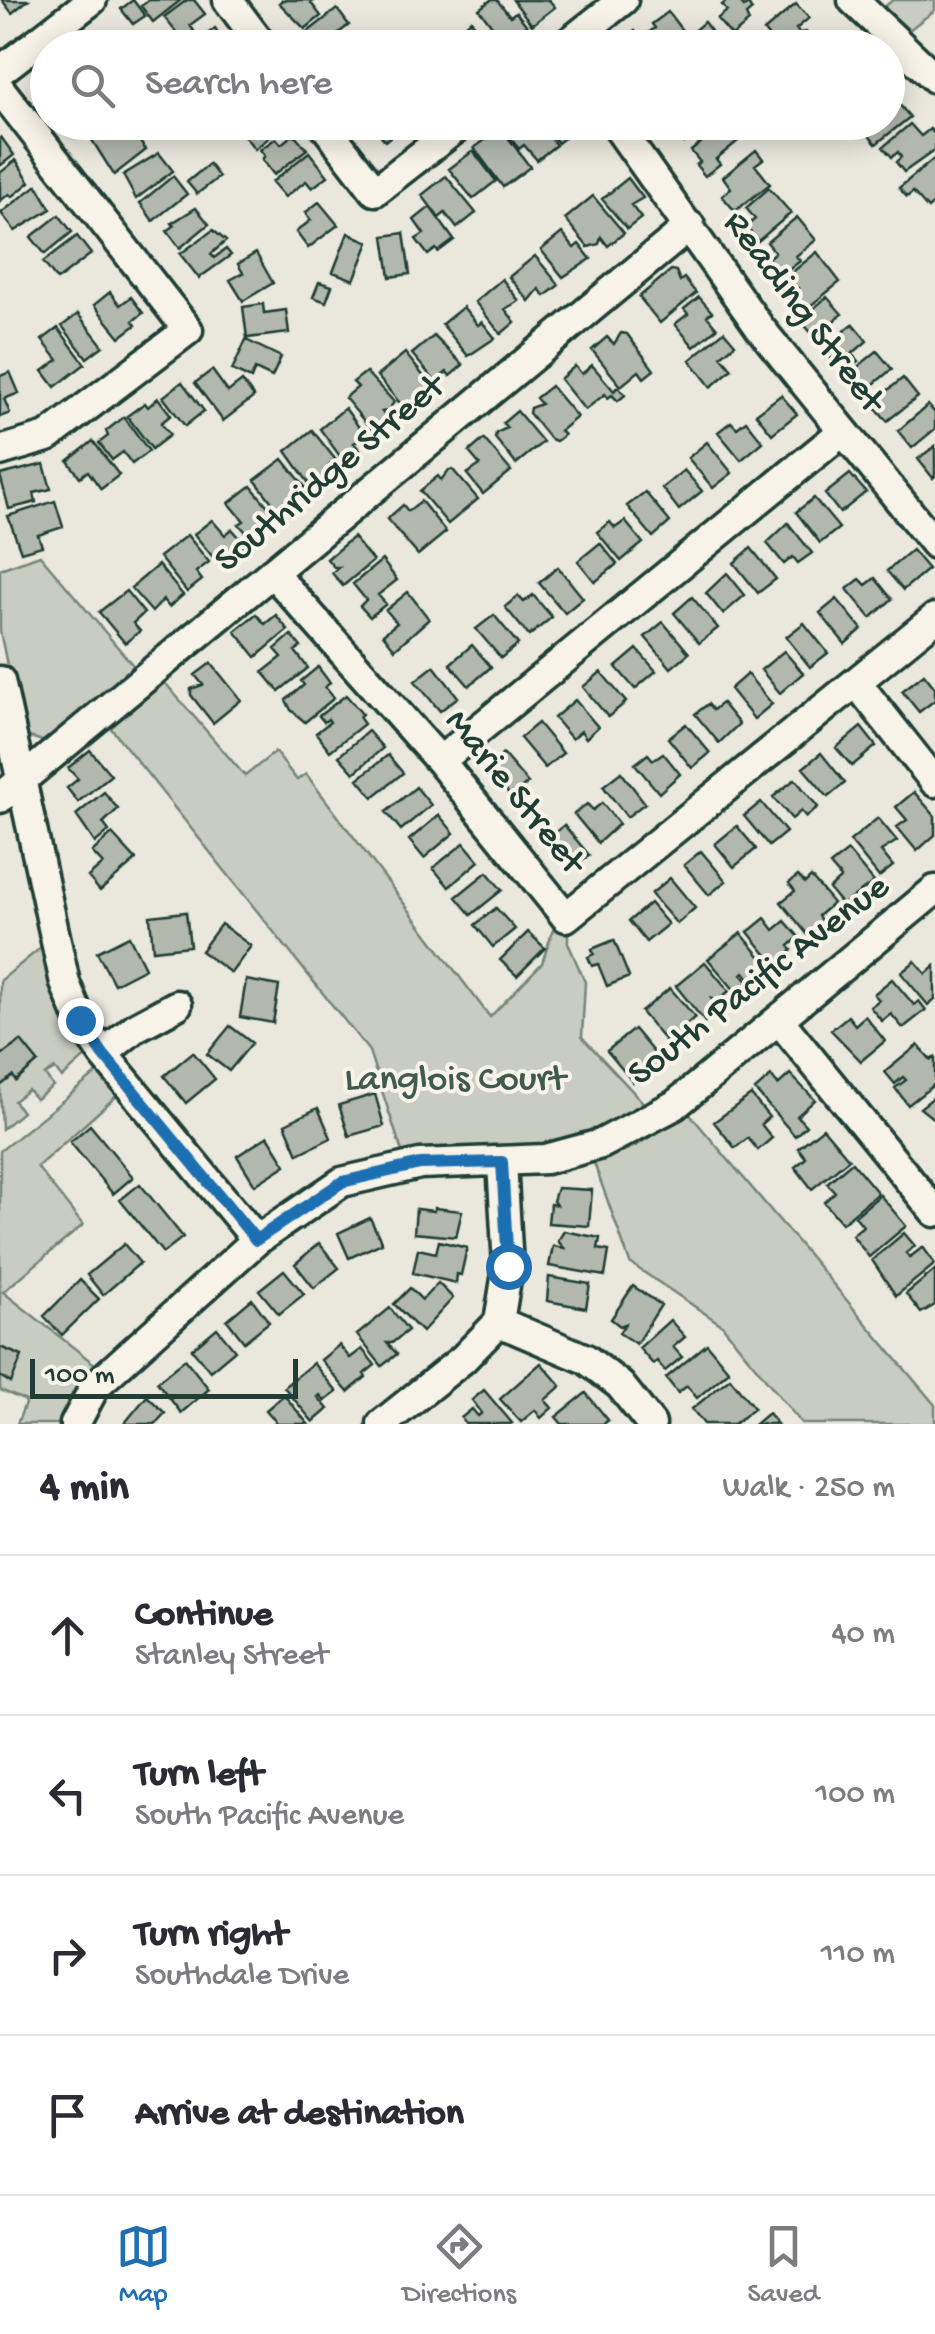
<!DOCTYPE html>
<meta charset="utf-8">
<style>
:root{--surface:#fff;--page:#f7f7f7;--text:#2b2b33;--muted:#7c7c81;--line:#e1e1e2;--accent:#1f6fb2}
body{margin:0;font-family:"Gochi Hand",sans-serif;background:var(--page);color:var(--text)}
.scale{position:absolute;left:30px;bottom:25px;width:268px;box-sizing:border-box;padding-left:10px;border:5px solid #1f3d34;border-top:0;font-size:28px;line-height:35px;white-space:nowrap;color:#1f3d34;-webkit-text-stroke:8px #f7f3e8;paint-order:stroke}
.stop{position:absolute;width:30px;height:30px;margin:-22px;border:8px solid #1f6fb2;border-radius:50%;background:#fff}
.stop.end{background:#1f6fb2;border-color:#fff;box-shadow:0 2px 10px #0008}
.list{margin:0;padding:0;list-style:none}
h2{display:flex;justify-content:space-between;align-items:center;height:130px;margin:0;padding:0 40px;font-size:42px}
h2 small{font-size:32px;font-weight:400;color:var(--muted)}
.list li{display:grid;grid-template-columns:65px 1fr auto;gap:30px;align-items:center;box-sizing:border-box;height:160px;padding:0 40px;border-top:2px solid var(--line)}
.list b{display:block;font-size:38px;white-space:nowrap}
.list p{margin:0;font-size:32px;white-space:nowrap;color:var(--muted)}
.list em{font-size:32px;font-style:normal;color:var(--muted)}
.icon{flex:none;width:55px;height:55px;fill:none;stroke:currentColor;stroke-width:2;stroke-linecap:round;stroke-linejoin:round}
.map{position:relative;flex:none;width:935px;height:1424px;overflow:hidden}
.search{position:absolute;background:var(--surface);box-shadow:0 5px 25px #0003;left:30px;right:30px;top:30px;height:110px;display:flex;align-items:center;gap:25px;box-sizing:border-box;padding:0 35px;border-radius:55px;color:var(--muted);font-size:38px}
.sheet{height:770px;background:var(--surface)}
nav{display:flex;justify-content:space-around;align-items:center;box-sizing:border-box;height:140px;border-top:2px solid var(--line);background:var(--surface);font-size:28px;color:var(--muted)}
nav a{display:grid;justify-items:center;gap:5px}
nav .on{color:var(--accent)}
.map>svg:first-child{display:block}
.green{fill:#c8ccc1;stroke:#74847a;stroke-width:2.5}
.building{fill:#b2b8ae;stroke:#1f3d34;stroke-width:2.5}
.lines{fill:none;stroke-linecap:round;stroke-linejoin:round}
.minor-casing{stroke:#1f3d34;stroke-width:35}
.minor{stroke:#f7f3e8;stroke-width:28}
.route{stroke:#1f6fb2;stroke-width:12}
.labels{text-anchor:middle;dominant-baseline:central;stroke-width:8;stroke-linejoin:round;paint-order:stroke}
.street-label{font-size:38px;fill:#1f3d34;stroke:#f7f3e8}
.park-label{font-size:38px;fill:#415a50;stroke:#f7f3e8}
</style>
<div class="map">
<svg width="935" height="1424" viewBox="0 0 935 1424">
<rect width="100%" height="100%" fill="#eae8dd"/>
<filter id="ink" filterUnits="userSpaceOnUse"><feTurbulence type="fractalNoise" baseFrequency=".01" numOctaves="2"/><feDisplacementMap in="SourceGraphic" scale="20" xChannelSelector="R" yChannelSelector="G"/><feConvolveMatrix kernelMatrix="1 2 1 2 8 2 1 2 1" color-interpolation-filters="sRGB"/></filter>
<g filter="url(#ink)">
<path class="green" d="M893,0H935V10L909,30L884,7Z
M40,555L137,670L46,742L26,736L19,723L0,631V569Z
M160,677L245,776L275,752L297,780L306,774L490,1017L542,963L554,927L568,931V943L585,982L582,1037L649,1109L610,1129L561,1144L403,1155L369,1051L106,722Z
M44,945L90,1053L62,1078L55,1069L45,1075L53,1086L36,1099L28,1090L14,1101L22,1112L2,1129L0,1086L13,1076L17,1080L38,1062L21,1041L0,1056V981Z
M102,1069L121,1092L37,1167L83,1225L3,1292L97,1366L58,1424H17L26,1401L0,1390V1376L11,1382L22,1356L0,1347V1151Z
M688,1112L935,1405V1424H802L722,1325L630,1263L594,1163L636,1146Z"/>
<path class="building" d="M2,0H28L12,13Z
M133,0L145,16L133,24L121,9Z
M149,0H181L153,22L141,6Z
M187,0H194L205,14L190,25L194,31L177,44L171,36L176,32L164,17Z
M282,0H315L311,3L321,16L305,29L279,3Z
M491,0H497L510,16L516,12L528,27L506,44L479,9Z
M513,0H549L555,7L532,25Z
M728,0H738L744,7L748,4L752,10L746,15L749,22L732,36L717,19L727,11L722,5Z
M796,4L809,18L796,29L799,33L806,32L810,36V43L804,48H777L764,31Z
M337,9L349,25L336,35L345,46L314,48L304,35Z
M668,12L693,45L690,48H670L667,44L653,48L644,36L655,28L652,24Z
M471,20L480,33L491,48H466L455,33Z
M704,22L717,39L706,48H700L690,34Z
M215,28L227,48H180L196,35L200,40Z
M635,31L647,48H621L618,43Z
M888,102L889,109L897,102L910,117L876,144L858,122H888Z
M81,122H101L89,132Z
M115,122H125L146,150L114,175L92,140Z
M255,122H287V123L255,149L242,133Z
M371,122H397L401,128L385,141Z
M507,122H539L556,145L537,160L524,145L519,149L502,127Z
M542,122H568L574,130L558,143Z
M671,122H708L684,143L670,127Z
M724,124L738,141L716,159L720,164L705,176L696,165L700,162L691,151Z
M910,124L921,136L930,129L935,134V150L904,172L896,162L901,157L898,152L892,157L883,147Z
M501,128L530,167L503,187L474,148Z
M294,134L307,149L274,175L262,159L265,156L260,150L276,138L281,144Z
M1,137L14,155L0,166V138Z
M756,150L763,159L755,165L770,184L735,211L722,196L731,188L723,177Z
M473,151L496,181L473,199L449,169Z
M309,152L328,176L312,188L306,181L285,197L272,182Z
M159,153L173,171L136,199L123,175Z
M935,158V203L928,209L913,192L907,197L899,188Z
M16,160L30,182L12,197L9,194L0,201V173Z
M209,164L219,177L197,194L187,182Z
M173,176L187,194L153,221L140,203Z
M446,176L476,213L457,228L445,213L439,218L422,195Z
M628,178L643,198L631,205L641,218L627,229L602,199Z
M37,185L51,209L15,231L1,213Z
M769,188L791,213L758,241L746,227L755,219L746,208Z
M593,196L624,233L608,246L601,237L599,244L588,247L565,219Z
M319,202L338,225L308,248L296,232L311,220L305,213Z
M430,207L454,240L438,252L436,249L428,255L416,239L424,234L414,220Z
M196,208L209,224L180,248L167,231L174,226L172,223Z
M59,215L72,232L45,254L31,237Z
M797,217L816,240L796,256L800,261L782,275L768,258L775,252L767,242Z
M213,230L226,241L211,254L214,258L226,249L231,255L199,278L180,254Z
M348,233L369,242L354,280L333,272Z
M404,233L410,274L390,277L384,236Z
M562,233L574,248L579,244L591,259L563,277L541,250Z
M77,236L91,254L57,280L43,262Z
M817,252L840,282L805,310L792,294L799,289L785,278Z
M256,253L273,283L243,301L230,280L243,273L238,264Z
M535,256L559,285L545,296L539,289L529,301L509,277Z
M671,270L676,271L680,281L684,278L696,293L660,323L639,297Z
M502,279L519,301L505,309L515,322L501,334L475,302Z
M319,282L332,286L326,302L313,297Z
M110,292L120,305L131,297L143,313L133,321L136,325L120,337L94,305Z
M699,297L712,312L707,316L717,328L694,347L675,324L688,314L684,309Z
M827,297L842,314L815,337L800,320Z
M263,304L264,313L286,310L289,333L247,338L243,307Z
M463,307L478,325L482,322L495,338L468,356L442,324Z
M78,314L103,346L87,358L62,326Z
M853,324L867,341L852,354L858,361L847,370L841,363L835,366L825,347Z
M58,328L85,364L55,387L43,371L58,360L42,340Z
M724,331L735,344L721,356L732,369L711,387L690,360Z
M621,333L627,334L654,370L644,378L639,371L621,386L592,350L607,337L614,344Z
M434,336L463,365L450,376L447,372L435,381L412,354Z
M246,340L281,357L272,377L255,369L251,379L232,370Z
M877,351L892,369L864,392L860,387L856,390L849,374Z
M405,353L433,388L404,408L377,376Z
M592,365L614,391L618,387L625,395L618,401L612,395L608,398L605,394L585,410L560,379L575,366L582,374Z
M212,370L228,392L242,381L254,397L223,421L195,383Z
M10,372L19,393L4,399L10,413L0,417V376Z
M366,372L394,402L388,411L382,412L389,421L374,433L345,398L358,387L353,382Z
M903,378L918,397L887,421L872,403Z
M182,382L204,411L185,426L163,397Z
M551,386L577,417L560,431L564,435L556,441L550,439L529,413L530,408L541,404L536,398Z
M781,395L797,414L772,434L756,414Z
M158,398L171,415L161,423L170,435L152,449L127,416L145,403L148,407Z
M928,405L935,413V429L912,448L898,431Z
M345,408L366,437L354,443L360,450L345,463L320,429Z
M517,411L543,442L516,464L495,438L496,433L507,428L503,423Z
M124,417L149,451L132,464L123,452L112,460L99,443L108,436L106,431Z
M746,421L763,442L741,460L718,432L731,422L737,428Z
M312,430L335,459L325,470L330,476L313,489L286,451Z
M484,439L511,471L483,494L467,474L480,465L469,452Z
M93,441L119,475L101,489L88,471L80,477L68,461Z
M707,442L732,473L713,488L688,458Z
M935,446V476L933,478L918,459Z
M283,459L305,487L293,496L297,501L281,514L255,480Z
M44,464L51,489L34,493L36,502L9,509L0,475Z
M449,470H453L478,499L448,524L420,491L438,476L441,480Z
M684,470L702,491L679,510L662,488Z
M850,474L866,492L840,513L825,494Z
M251,486L275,515L261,524L265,528L252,539L239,524L244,521L229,503Z
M645,492L670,522L653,537L627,506Z
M814,498L839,528L820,543L796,512Z
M55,501L63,527L38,535L42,546L21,552L8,516Z
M421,501L446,532L418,555L387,519L403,505L408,511Z
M212,520L225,535L232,529L246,545L235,554L232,551L217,562L194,534Z
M625,521L643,543L621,561L597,532L610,522L615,528Z
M788,523L812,553L798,563L793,557L784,564L767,543Z
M187,535L209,562L196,572L202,580L187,592L159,557Z
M353,537L373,561L343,586L332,573L339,567H334L327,559Z
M600,543L617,564L595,582L578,561Z
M751,548L776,579L758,593L734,563Z
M912,550L928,569L903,590L887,571Z
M382,560L397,580L378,595L386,604L370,617L360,606L366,600L353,584Z
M158,565L183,595L169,607L163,600L152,612L131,588Z
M558,567L583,598L565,613L539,583Z
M727,573L745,595L723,614L706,593Z
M875,578L892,599L871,618L847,589L860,579L866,585Z
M126,591L144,613L133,623L140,631L125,643L99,612Z
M408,592L429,619L395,649L383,634L397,623L386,610Z
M533,595L552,617L529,636L505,607L518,596L524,602Z
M692,597L718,628L699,643L674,613Z
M837,599L862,629L845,644L820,613Z
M256,614L265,624L276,615L288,630L256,657L235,631Z
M494,615L518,644L501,658L476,629Z
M663,622L689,653L671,668L645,637Z
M804,623L828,653L810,667L786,637Z
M291,635L301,647L295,651L308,668L279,691L263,672L282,657L275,649Z
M472,645L491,667L469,686L450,664Z
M637,649L656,671L635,689L616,667Z
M784,651L803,673L780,693L761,670Z
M211,663L241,700L213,723L191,695V689L203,685L195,675Z
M434,666L458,697L440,711L415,681Z
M318,667L330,683L325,687L334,698L305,722L291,710L286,700L304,685L301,681Z
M601,672L626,702L608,717L583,687Z
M747,674L772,704L754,719L730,689Z
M924,674L935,688V700L919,712L902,691Z
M346,695L362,714L359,717L364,724L330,751L316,733L330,722L328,719L324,722L319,716Z
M575,700L598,727L586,738L581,731L572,739L554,718Z
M722,703L739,724L719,743L695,714L708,704L713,710Z
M538,723L563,753L545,768L520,738Z
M686,724L710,753L692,768L668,738Z
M861,727L876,746L852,766L836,748Z
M368,731L383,748L354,773L339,756Z
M90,750L111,775L78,802L67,788L78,779L68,768Z
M663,753L680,774L659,793L635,764L648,754L653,760Z
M821,753L845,783L828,797L803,768Z
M503,754L528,783L511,797L487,768Z
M388,755L403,773L373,797L358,779Z
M621,772L645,803L627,817L603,786Z
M795,779L818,807L806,817L801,811L792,819L773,797Z
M416,787L431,805L401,830L386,812Z
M104,792L118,809L103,823L109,831L95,843L76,815Z
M914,792L935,816V835L917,851L897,827L907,820L896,807Z
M761,802L786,832L769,846L744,816Z
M602,803L619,824L598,843L574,814L587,804L593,810Z
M439,815L454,833L424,858L409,840Z
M878,818L897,841L881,851L893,866L879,877L850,841Z
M564,825L589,855L571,870L546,840Z
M737,826L756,849L734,867L715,844Z
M112,834L136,860L100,891L88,877L103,864L92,852Z
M464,843L479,861L449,887L433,868Z
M701,851L726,881L709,895L684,865Z
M848,851L874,882L842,905L829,889L841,878L830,865Z
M487,872L502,890L471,915L456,897Z
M798,876L805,883L811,877L833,903L818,916L823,923L808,935L781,902L795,891L789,883Z
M670,878L695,908L677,924L651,894Z
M650,903L668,924L646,942L629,921Z
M496,908L515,929L493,947L475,925Z
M186,912L190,946L153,950L150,916Z
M765,918L774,930L785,921L799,937L789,946L792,950L775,965L748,932Z
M221,924L251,946L231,973L201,951Z
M528,932L545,948L517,976L500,960Z
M741,933L770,968L752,982L744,972L742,974L749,983L737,993L708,959Z
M129,936L145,968L114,984L97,952Z
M614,940L629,977L607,986L598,964L592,966L588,957L594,954L592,949Z
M915,961L926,974L935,966V999L928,1005L901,973Z
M705,962L729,991L716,1002L710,997L720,1009L705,1022L676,986Z
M892,979L914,1005L919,1001L926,1010L903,1028L891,1014L882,1021L870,1007L879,1000L874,994Z
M246,980L279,986L273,1023L240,1017Z
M670,988L695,1017L680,1030L685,1036L671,1048L641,1012Z
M848,1016L855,1025L865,1016L885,1041L861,1061L831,1030Z
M230,1026L252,1043L229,1071L207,1054Z
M634,1029L659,1059L633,1082L607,1051Z
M21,1041L38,1062L16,1081L13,1076L0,1086V1056Z
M918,1045L931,1060L935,1057V1084L908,1105L895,1088L906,1080L903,1077L895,1084L885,1072Z
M193,1052L215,1079L186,1103L164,1076Z
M790,1074L815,1100L797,1116L806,1126L795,1136L755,1090L771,1076L778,1085Z
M375,1094L384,1126L349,1136L339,1105Z
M751,1095L769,1117L761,1124L772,1138L758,1150L748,1138L735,1148L714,1122Z
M935,1096V1118L934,1119L920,1108Z
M318,1108L331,1138L298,1154L285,1124Z
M90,1125L133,1177L113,1194L70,1142Z
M823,1128L849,1159L812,1189L795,1167L806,1158L798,1148Z
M268,1136L286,1165L255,1185L237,1156Z
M852,1162L878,1193L842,1223L824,1202L835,1192L827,1183Z
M140,1184L183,1237L163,1253L120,1200Z
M557,1188L592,1190L589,1226L548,1223L550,1204L556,1205L553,1201Z
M880,1195L906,1226L869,1257L852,1235L863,1226L855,1216Z
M434,1208L462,1211L456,1237L414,1233L416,1209L434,1211Z
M370,1218L382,1243L349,1258L338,1233Z
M564,1231L600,1238L598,1249L609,1251L605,1276L549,1266L553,1246L564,1248L558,1241Z
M904,1233L915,1246L906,1253L910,1257L923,1247L935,1264L896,1296L872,1260Z
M439,1241L467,1248L461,1275L457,1274L456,1283L413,1273L418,1249L436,1253Z
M319,1243L339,1268L314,1288L295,1264Z
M124,1244L140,1263L103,1295L87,1275Z
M284,1270L304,1294L279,1314L259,1290Z
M935,1270V1305L921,1313L906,1294Z
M549,1277L590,1284L586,1308L547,1301Z
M80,1280L99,1299L62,1335L44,1316Z
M438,1283L453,1298L422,1332L394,1304L410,1288L422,1300Z
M633,1286L661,1305L636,1344L619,1333L625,1324L620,1326L611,1319Z
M252,1299L269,1322L244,1342L227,1320Z
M390,1308L408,1330L392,1343H387L397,1354L382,1366L357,1335Z
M670,1320L685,1337L673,1347L682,1357L665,1371L657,1361L653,1364L639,1348Z
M217,1328L235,1350L210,1371L192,1349Z
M707,1344L729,1371L697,1398L687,1386L678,1393L666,1378Z
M339,1345L350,1358L362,1349L375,1365L364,1374L366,1377L348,1392L321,1360Z
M0,1347L22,1356L11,1383L0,1376Z
M185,1359L209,1389L181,1413L157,1382Z
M313,1363L337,1392L325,1401L320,1395L318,1397L328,1409L313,1422L284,1387Z
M541,1363L561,1386L545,1400L552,1408L541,1418L535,1410L521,1422L500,1399Z
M730,1378L754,1408L734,1424H704L692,1409Z
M484,1390L512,1423L510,1424H466L461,1418L472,1409L478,1416L482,1413L472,1400Z
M586,1393L608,1420L604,1424H562L556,1417Z
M284,1395L308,1424H274L276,1422L266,1410Z
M147,1396L165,1413L155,1424H124Z
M768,1413L777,1424H755Z"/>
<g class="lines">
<g class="minor-casing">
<path id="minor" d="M228,0L264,48
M853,0L935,78
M562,48L623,0
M0,71L92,0
M0,89L188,330L47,437L0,451
M322,122L375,191L464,122
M614,122L760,328L935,544
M272,572L440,761L566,917L935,618
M0,681L65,983L80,1020L103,1054L257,1240
M856,682L935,782
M440,761L842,432
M0,798L690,226
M779,1020L935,1212
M103,1054L136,1027L177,1005
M499,1322L586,1359L620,1385L651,1424
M75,1424L95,1386L257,1240L342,1182L420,1164L546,1159L601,1144L675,1105L935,890
M382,1424L463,1359L499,1322L508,1267L502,1162"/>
</g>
<use href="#minor" class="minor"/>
</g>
</g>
<g class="lines" filter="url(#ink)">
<path class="route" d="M80,1020L103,1054L256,1240L342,1182L420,1164L502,1162L508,1266"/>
</g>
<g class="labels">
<g class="street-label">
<text transform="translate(802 313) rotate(53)">Reading Street</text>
<text transform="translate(331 475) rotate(-40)">Southridge Street</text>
<text transform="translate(513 793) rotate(51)">Marie Street</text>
<text transform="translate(760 982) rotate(-38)">South Pacific Avenue</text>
</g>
<g class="park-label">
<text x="455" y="1081">Langlois Court</text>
</g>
</g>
</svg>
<div class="scale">100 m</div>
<div class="stop" style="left:508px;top:1266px"></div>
<div class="stop end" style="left:80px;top:1020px"></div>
<div class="search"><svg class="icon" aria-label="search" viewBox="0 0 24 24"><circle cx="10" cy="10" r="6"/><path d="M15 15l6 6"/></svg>Search here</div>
</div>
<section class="sheet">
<h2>4 min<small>Walk · 250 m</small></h2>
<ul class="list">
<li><svg class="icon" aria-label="ahead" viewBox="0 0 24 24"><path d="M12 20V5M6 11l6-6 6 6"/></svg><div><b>Continue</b><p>Stanley Street</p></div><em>40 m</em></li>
<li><svg class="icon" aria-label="left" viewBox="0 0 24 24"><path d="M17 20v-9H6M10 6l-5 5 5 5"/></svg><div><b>Turn left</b><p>South Pacific Avenue</p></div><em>100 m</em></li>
<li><svg class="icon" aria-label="right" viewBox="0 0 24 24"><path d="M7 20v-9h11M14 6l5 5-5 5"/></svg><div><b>Turn right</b><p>Southdale Drive</p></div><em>110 m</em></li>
<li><svg class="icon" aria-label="arrive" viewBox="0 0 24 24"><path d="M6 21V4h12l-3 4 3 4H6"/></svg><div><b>Arrive at destination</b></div></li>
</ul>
</section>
<nav>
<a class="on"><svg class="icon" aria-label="map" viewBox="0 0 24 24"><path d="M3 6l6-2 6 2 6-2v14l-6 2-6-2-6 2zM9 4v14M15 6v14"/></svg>Map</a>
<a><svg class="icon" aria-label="directions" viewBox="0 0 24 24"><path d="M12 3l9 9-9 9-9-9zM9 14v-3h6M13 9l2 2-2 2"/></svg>Directions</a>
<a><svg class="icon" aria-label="saved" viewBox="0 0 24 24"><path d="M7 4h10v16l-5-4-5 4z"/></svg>Saved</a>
</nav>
